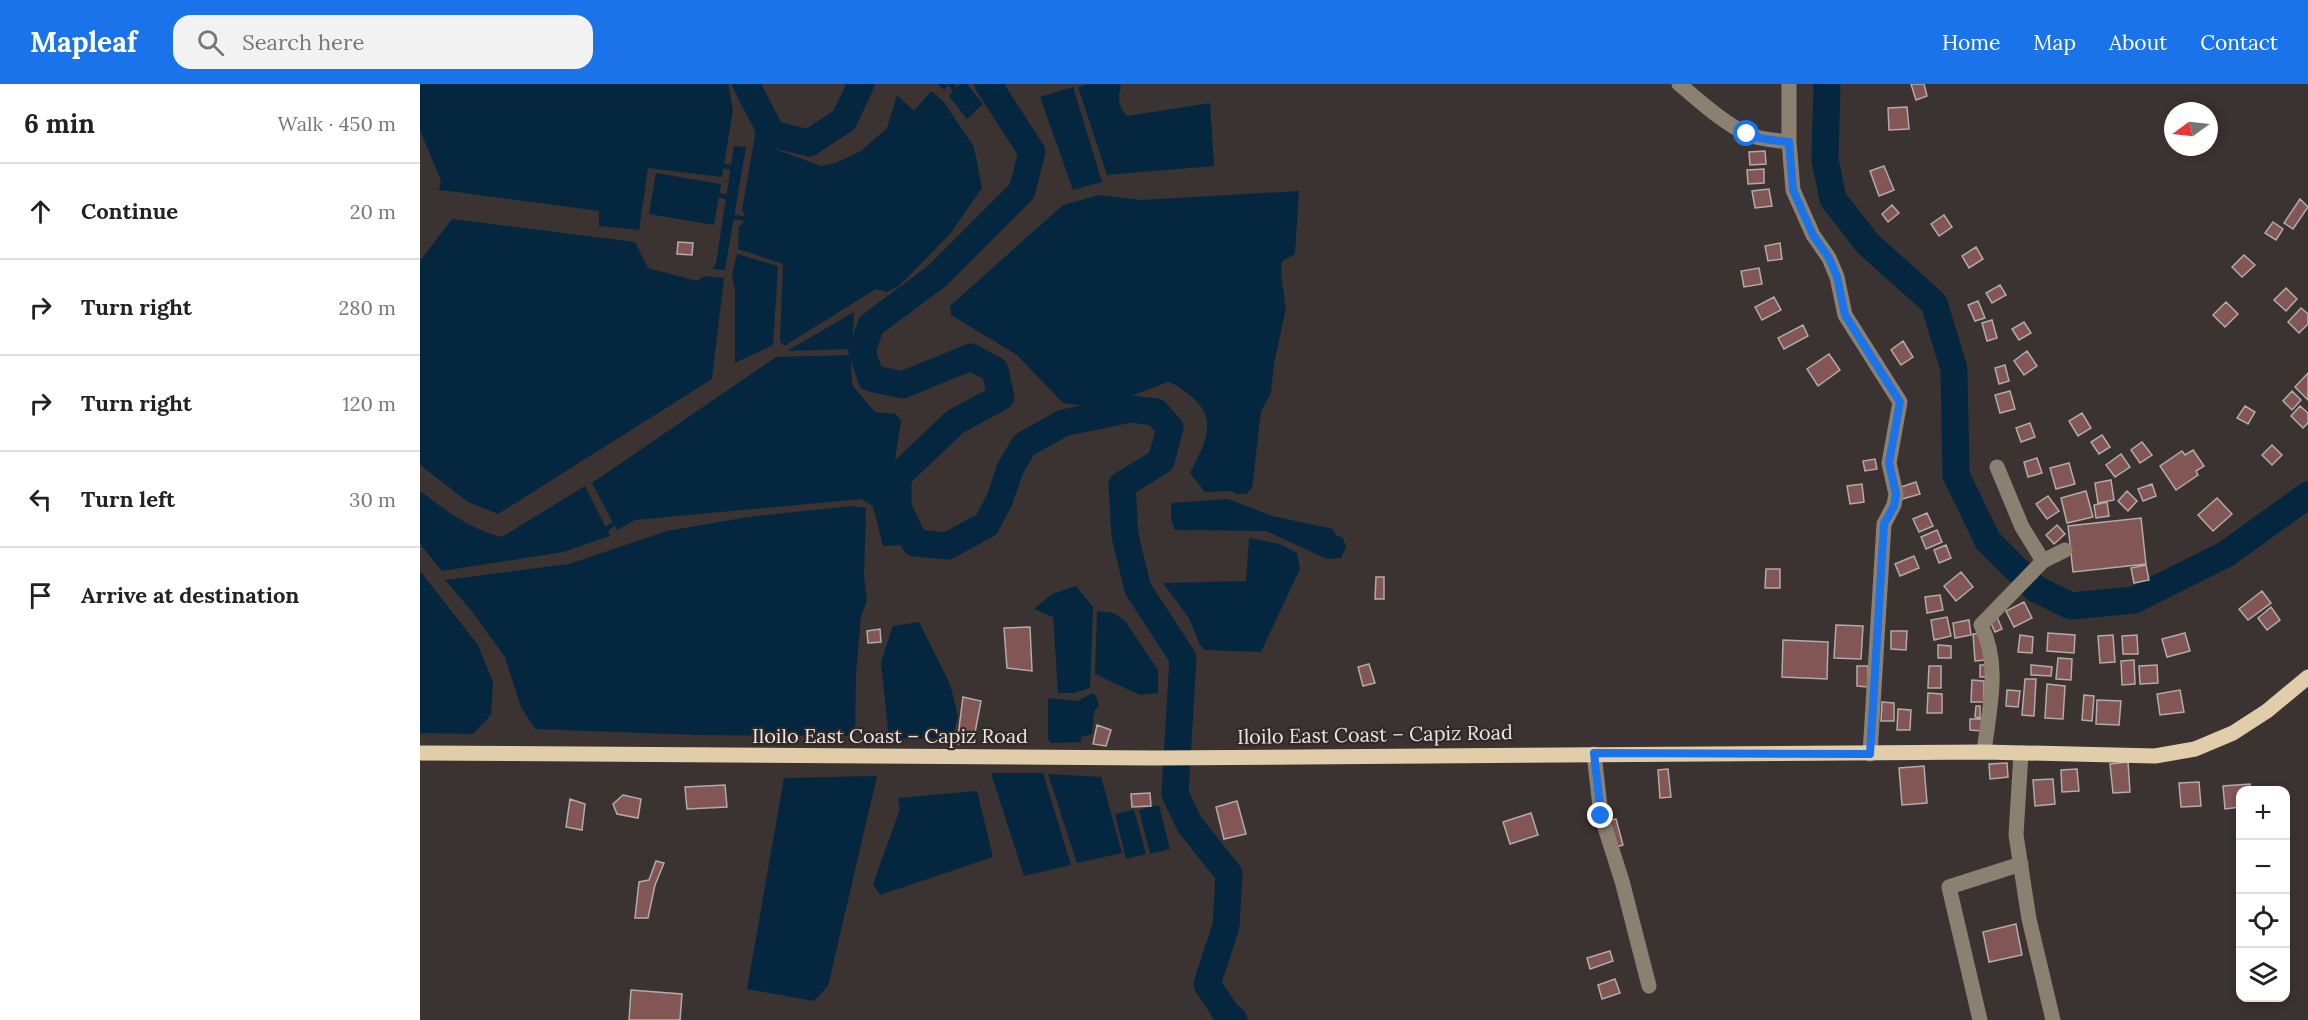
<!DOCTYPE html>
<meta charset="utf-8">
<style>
:root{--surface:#fff;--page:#f2f2f2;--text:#222;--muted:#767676;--line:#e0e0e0;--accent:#1a73e8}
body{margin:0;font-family:Lora,serif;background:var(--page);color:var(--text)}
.controls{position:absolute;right:18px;bottom:18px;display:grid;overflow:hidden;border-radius:12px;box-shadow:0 3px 9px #0003}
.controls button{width:54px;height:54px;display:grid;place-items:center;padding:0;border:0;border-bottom:2px solid var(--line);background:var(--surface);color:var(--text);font:30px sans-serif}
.compass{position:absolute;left:1744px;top:18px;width:54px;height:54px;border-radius:50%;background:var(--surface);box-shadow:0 3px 9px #0003;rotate:255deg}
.stop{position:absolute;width:18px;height:18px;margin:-14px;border:4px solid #1a73e8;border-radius:50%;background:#fff}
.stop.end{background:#1a73e8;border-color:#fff;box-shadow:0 2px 6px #0008}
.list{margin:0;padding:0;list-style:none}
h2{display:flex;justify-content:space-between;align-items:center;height:78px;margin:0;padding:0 24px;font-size:26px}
h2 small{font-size:20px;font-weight:400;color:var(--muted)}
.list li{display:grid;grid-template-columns:39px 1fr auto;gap:18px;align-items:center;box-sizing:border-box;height:96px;padding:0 24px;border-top:2px solid var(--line)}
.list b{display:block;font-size:22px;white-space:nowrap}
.list em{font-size:20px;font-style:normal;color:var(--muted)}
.icon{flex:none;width:33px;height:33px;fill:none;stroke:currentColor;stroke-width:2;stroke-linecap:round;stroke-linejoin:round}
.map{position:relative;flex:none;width:1888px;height:936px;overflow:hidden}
header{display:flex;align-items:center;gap:36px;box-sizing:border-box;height:84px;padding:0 30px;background:var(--accent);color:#fff}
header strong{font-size:28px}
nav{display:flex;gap:33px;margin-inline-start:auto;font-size:21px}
.search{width:420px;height:54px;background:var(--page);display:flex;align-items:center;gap:15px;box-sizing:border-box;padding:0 21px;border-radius:18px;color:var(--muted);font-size:22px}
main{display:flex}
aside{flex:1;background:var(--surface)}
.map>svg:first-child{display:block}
.water{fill:#04273f}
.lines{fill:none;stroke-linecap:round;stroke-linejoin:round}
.stream{stroke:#04273f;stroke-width:4.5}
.river{stroke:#04273f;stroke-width:27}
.building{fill:#825654;stroke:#b4aaa9;stroke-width:1.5}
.minor{stroke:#8c8171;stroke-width:15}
.major{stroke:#e2cdab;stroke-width:15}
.route{stroke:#1a73e8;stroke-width:8}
.labels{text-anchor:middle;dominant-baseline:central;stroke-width:4.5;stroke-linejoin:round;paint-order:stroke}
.street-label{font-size:20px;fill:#eae5e3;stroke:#312927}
</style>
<header>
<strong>Mapleaf</strong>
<div class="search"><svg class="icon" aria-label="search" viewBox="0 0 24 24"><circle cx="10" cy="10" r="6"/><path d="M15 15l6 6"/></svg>Search here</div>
<nav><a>Home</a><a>Map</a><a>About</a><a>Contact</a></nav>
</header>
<main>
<aside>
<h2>6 min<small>Walk · 450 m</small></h2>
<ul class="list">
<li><svg class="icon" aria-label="ahead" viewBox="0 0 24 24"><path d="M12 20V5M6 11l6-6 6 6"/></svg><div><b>Continue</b></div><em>20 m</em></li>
<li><svg class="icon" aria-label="right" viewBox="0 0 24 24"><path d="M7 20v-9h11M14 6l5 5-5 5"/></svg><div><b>Turn right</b></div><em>280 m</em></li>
<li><svg class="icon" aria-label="right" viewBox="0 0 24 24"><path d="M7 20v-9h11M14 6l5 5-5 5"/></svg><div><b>Turn right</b></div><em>120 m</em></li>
<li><svg class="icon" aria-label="left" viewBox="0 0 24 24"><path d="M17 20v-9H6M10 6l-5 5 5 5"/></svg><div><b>Turn left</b></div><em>30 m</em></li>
<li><svg class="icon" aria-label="arrive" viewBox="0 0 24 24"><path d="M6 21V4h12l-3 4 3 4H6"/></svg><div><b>Arrive at destination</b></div></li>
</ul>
</aside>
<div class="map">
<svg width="1888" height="936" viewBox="0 0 1888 936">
<rect width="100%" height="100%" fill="#3b3331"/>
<path class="water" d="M0,0H308L313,26L302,93L228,84L219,146L179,142V127L29,107L19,106L21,97L0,46Z
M518,0H534L537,3L540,0H547L563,20L547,35L529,12L533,7L528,1L524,6Z
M669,0H699L701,3C697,14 699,23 707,32L790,19L794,82L687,91L658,3Z
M653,3L682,98L653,106L620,13Z
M511,7L523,17L554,63L562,104L530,150L479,202L467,208L456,205L364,262L360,257L363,180L318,165L319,143L327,135L322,126L336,46L355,65L401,82L418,78L441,67L467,44L477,11L494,27Z
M314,62L326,63L305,186L292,185L296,180Z
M236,89L301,100L294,141L229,130Z
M879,107L875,170L862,177L861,191L866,225L854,279L851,309L841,327L832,404L826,410H816L811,407L785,408L770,389C783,363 800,337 772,313C764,307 758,301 748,298L679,324L643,319L597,271L531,231L530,222L643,121L679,111L721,116Z
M32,135L215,158L228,184L277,197L284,192L304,194L292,295L78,430L48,418L0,381V177Z
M317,170L358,182L353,261L315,279V206L312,191Z
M434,228L432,265L367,267Z
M431,271L432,301L455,328L476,330L481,337L469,416L484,461L463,462L453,422L441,415L215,436L197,446L172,399L356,273Z
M165,402L190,452L143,468L22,487L0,460V407C25,426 51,446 82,453Z
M808,415L852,432L913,445L916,451L923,454L926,463L921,474L907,475L846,447L755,446L751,435V419Z
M432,422L446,424L444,493L447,517L441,532L436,589L435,652L276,651L115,645L101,623L85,573L51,526L25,496L149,480L247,447L328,433Z
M829,454L860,460L877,469L880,485L841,568L785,566L780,561L769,534L743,499L826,497Z
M0,487L58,561L73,598L71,631L53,650L0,649Z
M656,502L673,523L670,604L654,609H638L633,533L614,525L632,510Z
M677,527L694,529L705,537L738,586V609L720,611L675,590Z
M499,538L530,600L538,632L532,654L469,655L461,578L473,542Z
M672,609L676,612L679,621L674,628L672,650L661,653V658L631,659L628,655V614L658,617Z
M571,689H623L651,781L604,792Z
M628,690L681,693L702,769L657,779Z
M457,692L408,902L394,917L327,905L364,694Z
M557,707L573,773L460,811L453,800L480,725L478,714Z
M739,721L750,765L730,770L719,726Z
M714,726L726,770L706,775L695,730Z"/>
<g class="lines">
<path class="stream" d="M304,82L311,83
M299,111L306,113
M315,133L327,135
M187,445L193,440"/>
<path class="river" d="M326,0L352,50L389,59L424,36L441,0
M568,0L612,68L602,107L517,192L451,241L442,267L451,294L482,301L551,273L575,286L581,313L535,338L478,392V423L495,459L527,462L566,441L580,415L590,385L604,361L643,339L710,325L736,328L750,344L741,377L702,401L705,452L718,505L763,574L755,710L770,741L809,790L806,842L787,900L806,929L814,936
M1407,0L1405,76L1413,115L1448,160L1514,219L1534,285L1536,391L1568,457L1616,505L1651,522L1714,516L1806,470L1888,411"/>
</g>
<path class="building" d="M1491,0H1504L1507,12L1496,16Z
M1487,23L1489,45L1469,46L1468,24Z
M1345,67L1346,80L1330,81L1329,68Z
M1464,82L1474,106L1459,112L1450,87Z
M1344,85V99L1328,100L1327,86Z
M1349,105L1352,122L1335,124L1332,107Z
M1880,115L1888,123L1873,145L1864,139Z
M1472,121L1479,129L1468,138L1462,130Z
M1524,131L1532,143L1519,152L1511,140Z
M1853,138L1863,145L1856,156L1845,149Z
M258,158L273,159L272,171L257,170Z
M1360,159L1362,175L1348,177L1345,162Z
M1556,163L1563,175L1549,184L1542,172Z
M1824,171L1835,181L1822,193L1812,183Z
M1339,184L1342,200L1324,203L1321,187Z
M1580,201L1586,211L1572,219L1566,209Z
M1866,204L1877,215L1866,227L1854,216Z
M1354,213L1361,226L1342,236L1335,223Z
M1558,217L1565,234L1555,237L1548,221Z
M1806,218L1818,230L1805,243L1793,231Z
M1881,224L1888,230V240L1879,249L1868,238Z
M1572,236L1577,254L1567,257L1562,239Z
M1604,238L1611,249L1599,256L1592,245Z
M1383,241L1388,252L1364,265L1358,254Z
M1483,257L1493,273L1481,281L1471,266Z
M1607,267L1617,282L1604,291L1594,277Z
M1409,270L1420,286L1398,302L1387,285Z
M1585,281L1589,297L1579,300L1575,284Z
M1888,289V316L1875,303Z
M1590,307L1595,325L1580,329L1575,311Z
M1872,307L1881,316L1872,326L1863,317Z
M1825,322L1835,328L1828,340L1817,334Z
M1880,322L1888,329V339L1883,344L1871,332Z
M1662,329L1671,344L1658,352L1649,337Z
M1610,339L1615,353L1601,358L1596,344Z
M1682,351L1690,363L1679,370L1671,358Z
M1722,358L1732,371L1720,379L1711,366Z
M1852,361L1862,371L1852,381L1842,371Z
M1773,366L1784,382L1776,387L1778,391L1756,406L1740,382L1762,367L1765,371Z
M1701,370L1710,383L1695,393L1686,381Z
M1617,374L1622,389L1608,393L1604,378Z
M1455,375L1457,385L1445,387L1443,377Z
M1649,379L1655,400L1636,405L1630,384Z
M1691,396L1694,416L1678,419L1675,399Z
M1496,398L1500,410L1482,415L1478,404Z
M1442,400L1444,418L1430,420L1427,402Z
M1732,400L1736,412L1723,417L1718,405Z
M1666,407L1673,433L1647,439L1641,414Z
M1707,407L1717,417L1708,427L1698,417Z
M1628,412L1639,427L1627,435L1616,420Z
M1797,414L1812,430L1793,447L1778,431Z
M1687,418L1689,432L1676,434L1674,421Z
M1507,429L1513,442L1499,448L1493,435Z
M1721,434L1726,480L1653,488L1648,442Z
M1637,441L1645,450L1634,460L1626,451Z
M1517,446L1522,458L1506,465L1501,453Z
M1526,461L1531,474L1519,479L1514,466Z
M1494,472L1499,484L1480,492L1475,480Z
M1726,481L1729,496L1714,499L1711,484Z
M1346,485H1360V504H1345Z
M1541,488L1553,503L1536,517L1524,502Z
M956,493H964V515H955Z
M1842,507L1851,519L1828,536L1819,525Z
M1520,511L1523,526L1507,529L1505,513Z
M1604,518L1612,534L1594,543L1586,527Z
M1851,523L1860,536L1847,546L1838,534Z
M1527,533L1531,552L1514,556L1511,536Z
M1577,533L1582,545L1575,548L1570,537Z
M1549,536L1551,551L1535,554L1533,539Z
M1416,541L1443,542L1441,575L1414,574Z
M610,543L612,587L587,584L584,544Z
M460,545L461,558L448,559L447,547Z
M1471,547H1487L1486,566L1471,565Z
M1563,549L1565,576L1555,577L1553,550Z
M1628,549L1655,551L1654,569L1627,567Z
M1765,549L1770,567L1747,573L1742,555Z
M1600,551L1613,553L1612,569L1598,568Z
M1693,551L1695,578L1680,579L1678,552Z
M1717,551L1718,570H1703L1702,552Z
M1363,556L1408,558L1407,595L1362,593Z
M1518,561L1531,562V574H1518Z
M1638,574L1652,575L1651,596L1636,595Z
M1714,576L1715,600L1702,601L1701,577Z
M949,580L955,599L943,602L938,583Z
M1560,581H1567L1566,593H1560Z
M1611,581L1632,583L1631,592L1611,591Z
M1737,581L1738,599L1720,600L1719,582Z
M1437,582H1448V603L1437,602Z
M1509,582H1521V604H1508Z
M1605,595H1616L1614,632L1602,631Z
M1552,596L1564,597V618H1551Z
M1627,600L1645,602L1643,635L1625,634Z
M1587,606L1600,607L1598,623L1586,622Z
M1760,606L1764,628L1740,631L1737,610Z
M1508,609L1522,610V629H1507Z
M1664,611L1674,612L1672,637L1662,636Z
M543,613L561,617L553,659L537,660Z
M1677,616L1701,617L1699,641L1676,640Z
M1462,618L1474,619V637H1461Z
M1556,622H1560V634L1555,633Z
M1478,625L1491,626L1490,646H1477Z
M1550,635H1562V647L1550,646Z
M677,641L691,646L686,662L673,660Z
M1708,678L1710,708L1693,709L1690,680Z
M1587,679L1588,693L1570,695L1569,680Z
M1504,682L1507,719L1482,721L1479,684Z
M1248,685L1251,713L1240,714L1238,686Z
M1657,685L1659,707L1642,708L1641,686Z
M1633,695L1635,720L1615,722L1613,696Z
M1779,698L1781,722L1761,723L1759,699Z
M1830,700V706H1820V723L1805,725L1803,702Z
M305,701L307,723L267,725L265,703Z
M730,709L731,722L712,723L711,710Z
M203,711L221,715L218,734L197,730L193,720Z
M150,715L165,720L162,746L146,743Z
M817,717L826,750L804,755L796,723Z
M1111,729L1118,751L1090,760L1083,738Z
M1196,735L1203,761L1193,764L1187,737Z
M236,777L244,779L235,801L228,834H215L219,798L229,796Z
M1596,840L1602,871L1569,878L1563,848Z
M1190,867L1193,877L1170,885L1167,874Z
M1195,895L1200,909L1182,915L1178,901Z
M211,906L262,910L260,936H209Z"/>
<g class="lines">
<path class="minor" d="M1259,0C1280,17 1302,38 1327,50C1340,56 1355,56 1369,58
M1369,0V58L1373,106L1393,151L1409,174L1417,193L1425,231L1480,318L1469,379L1476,410L1474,421L1464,440L1450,670
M1577,383L1602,443L1623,477
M1564,668C1569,625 1581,581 1561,541L1623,477L1645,466
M1601,669L1596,751L1609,835L1633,936
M1174,670L1181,731L1202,797L1229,902
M1560,936L1529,803L1601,780"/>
<path class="major" d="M0,669L734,674L1564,668L1735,672L1775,665L1813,649L1847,627L1888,593"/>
</g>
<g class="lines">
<path class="route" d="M1181,732L1174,669L1450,670L1464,440L1474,422L1476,410L1469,379L1480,318L1425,231L1417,193L1409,174L1393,151L1373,106L1369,58L1344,55L1327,50"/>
</g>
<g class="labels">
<g class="street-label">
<text transform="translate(955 650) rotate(-1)">Iloilo East Coast – Capiz Road</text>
<text x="470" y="651">Iloilo East Coast – Capiz Road</text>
</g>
</g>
</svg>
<div class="controls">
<button>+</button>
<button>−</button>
<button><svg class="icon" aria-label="locate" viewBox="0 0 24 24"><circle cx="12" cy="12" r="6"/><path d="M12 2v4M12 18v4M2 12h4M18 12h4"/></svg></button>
<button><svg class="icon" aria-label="layers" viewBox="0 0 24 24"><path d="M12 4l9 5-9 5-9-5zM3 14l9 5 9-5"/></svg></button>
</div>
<svg class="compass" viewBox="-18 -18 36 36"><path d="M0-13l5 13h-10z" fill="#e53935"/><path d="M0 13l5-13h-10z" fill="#767676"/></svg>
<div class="stop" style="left:1327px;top:50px"></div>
<div class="stop end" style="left:1181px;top:732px"></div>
</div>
</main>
